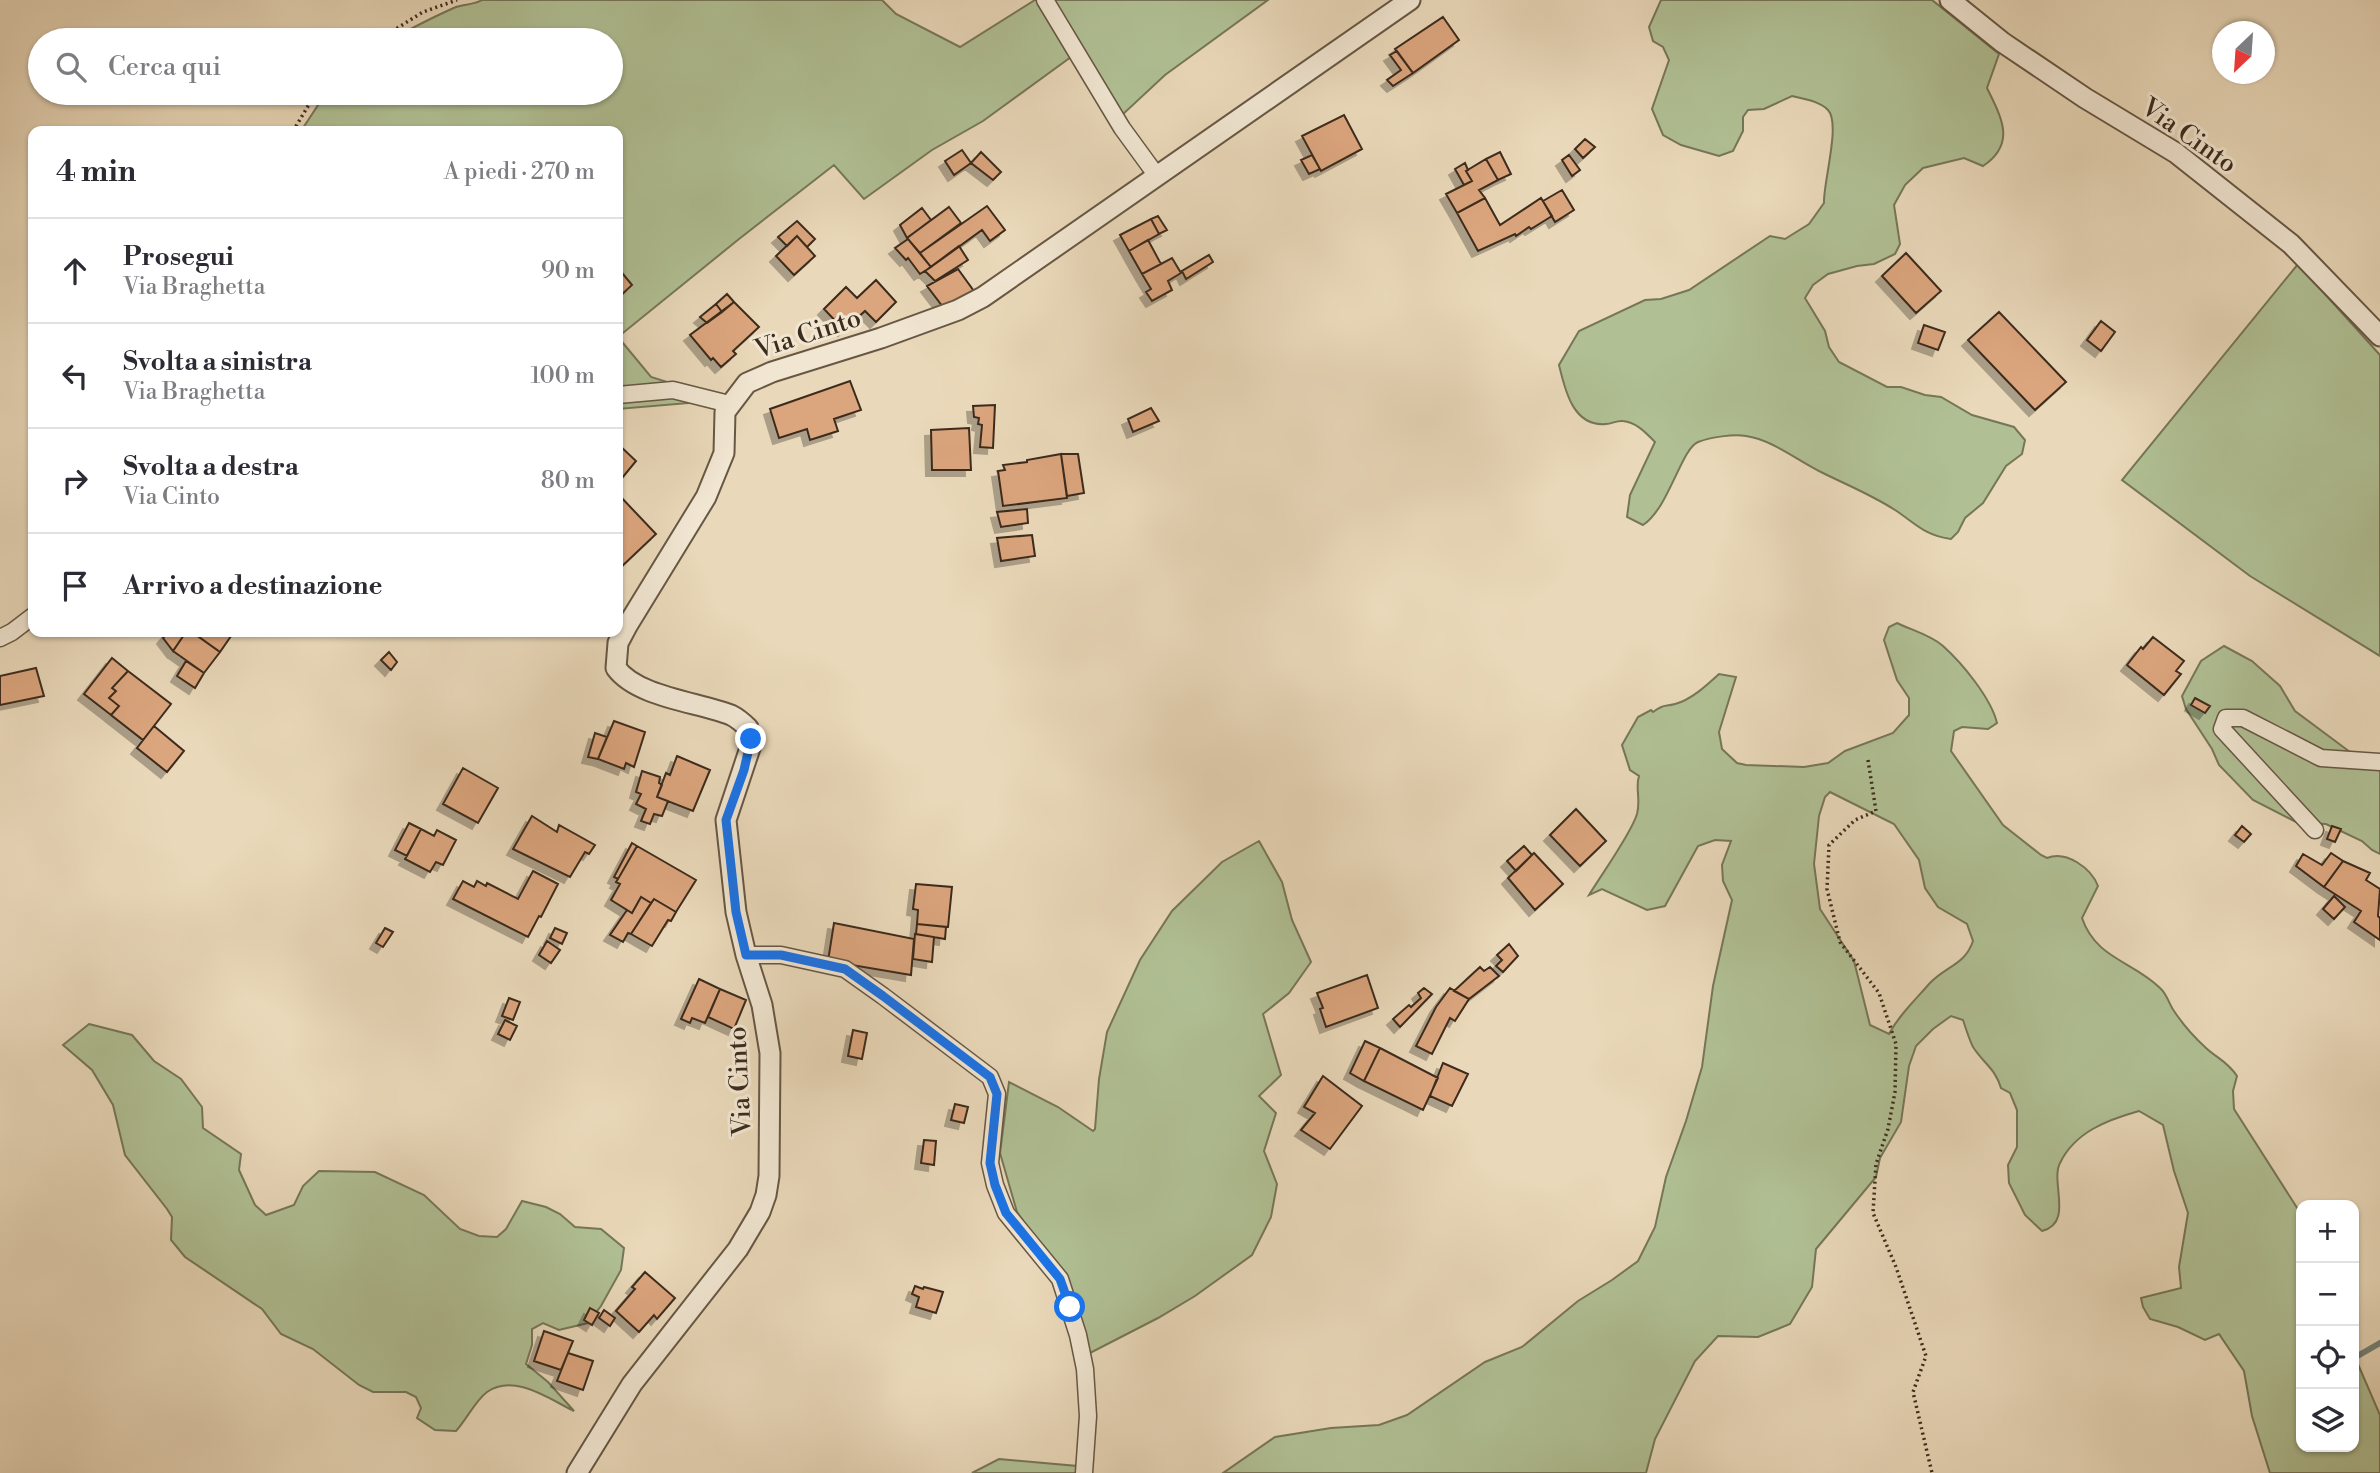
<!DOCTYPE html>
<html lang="it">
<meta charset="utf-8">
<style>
:root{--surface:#fff;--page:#f7f7f7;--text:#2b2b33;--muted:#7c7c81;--line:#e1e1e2}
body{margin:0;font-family:"Libre Bodoni",serif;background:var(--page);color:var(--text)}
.controls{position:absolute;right:21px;bottom:21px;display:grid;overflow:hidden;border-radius:14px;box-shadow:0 2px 5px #0004}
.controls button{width:63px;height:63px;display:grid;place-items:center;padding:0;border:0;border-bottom:2px solid var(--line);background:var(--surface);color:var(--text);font:35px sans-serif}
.compass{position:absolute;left:2212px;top:21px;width:63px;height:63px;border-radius:50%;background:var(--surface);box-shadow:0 2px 5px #0004;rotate:205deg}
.stop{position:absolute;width:21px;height:21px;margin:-16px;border:5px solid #1a73e8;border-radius:50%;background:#fff}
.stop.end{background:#1a73e8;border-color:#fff;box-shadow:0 2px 7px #0008}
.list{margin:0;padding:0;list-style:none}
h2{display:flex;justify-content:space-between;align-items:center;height:91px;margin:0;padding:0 28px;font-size:30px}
h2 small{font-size:23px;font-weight:400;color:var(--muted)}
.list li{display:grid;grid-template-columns:46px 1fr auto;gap:21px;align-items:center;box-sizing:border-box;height:105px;padding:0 28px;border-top:2px solid var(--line)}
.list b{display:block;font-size:26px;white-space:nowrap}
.list p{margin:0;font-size:23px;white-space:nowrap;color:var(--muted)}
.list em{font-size:23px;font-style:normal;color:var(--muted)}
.icon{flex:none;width:38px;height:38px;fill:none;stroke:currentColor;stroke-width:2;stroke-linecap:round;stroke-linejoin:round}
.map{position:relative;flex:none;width:2380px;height:1473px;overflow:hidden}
.search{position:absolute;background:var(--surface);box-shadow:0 2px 5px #0004;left:28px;top:28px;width:595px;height:77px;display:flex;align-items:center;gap:18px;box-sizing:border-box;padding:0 24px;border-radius:38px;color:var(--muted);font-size:26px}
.panel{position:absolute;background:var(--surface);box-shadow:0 2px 5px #0004;left:28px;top:126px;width:595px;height:511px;border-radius:14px}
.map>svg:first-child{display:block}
.green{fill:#b0c094;stroke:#767658;stroke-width:2;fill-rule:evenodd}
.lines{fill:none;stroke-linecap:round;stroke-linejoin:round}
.stream{stroke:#738178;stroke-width:6}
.building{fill:#dba57d;stroke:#3c2c1d;stroke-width:2;filter:url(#shadow)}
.minor-casing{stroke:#675744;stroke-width:19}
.tertiary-casing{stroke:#675744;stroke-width:23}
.path{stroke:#3c2c1d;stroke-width:3.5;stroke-dasharray:2 3.5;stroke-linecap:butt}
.minor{stroke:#f1e6d2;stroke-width:16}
.tertiary{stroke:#f1e6d2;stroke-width:19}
.route{stroke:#1a73e8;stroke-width:9}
.labels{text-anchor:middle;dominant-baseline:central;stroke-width:6;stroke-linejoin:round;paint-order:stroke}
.street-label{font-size:26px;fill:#3c2c1d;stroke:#f1e6d2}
</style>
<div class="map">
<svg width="2380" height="1473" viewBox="0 0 2380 1473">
<defs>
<filter id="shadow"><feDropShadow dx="-6" dy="6" stdDeviation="0" flood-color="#0004"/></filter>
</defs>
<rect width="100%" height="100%" fill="#e9d8b9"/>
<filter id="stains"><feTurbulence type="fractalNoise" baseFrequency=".00286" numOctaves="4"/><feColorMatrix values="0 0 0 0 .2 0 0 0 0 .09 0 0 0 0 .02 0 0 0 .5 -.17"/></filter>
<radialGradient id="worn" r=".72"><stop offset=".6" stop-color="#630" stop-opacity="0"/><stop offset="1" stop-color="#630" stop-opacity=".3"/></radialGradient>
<path class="green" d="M482,0H882L896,14L960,47L1035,0H1268L1165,75L1121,116L1082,49L983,121L932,150L864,199L834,165L739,239L618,337V131H301L326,93H611V40H390C412,28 433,17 456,7C464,4 474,5 482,0Z
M1661,0H1932L1999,54L1987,88C2001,117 2017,143 1983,166L1964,158L1923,168L1905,185L1894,205L1900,244L1895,254L1874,264L1857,266L1828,274L1813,285L1805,298L1825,331L1829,347L1839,362L1887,387H1901L1925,395L1941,397L1972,415L2014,427L2025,440L2022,454L2006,466L1983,503L1965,518L1958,532L1951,539C1925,536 1915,523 1895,510C1872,495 1847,485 1823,473C1798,461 1773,440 1746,436C1733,434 1711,437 1698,442C1681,449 1669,508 1643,525L1627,517L1630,495L1655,442C1646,433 1636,422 1623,421C1617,420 1612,424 1606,424C1573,427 1565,390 1559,365L1579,331L1645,300L1661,299L1689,290L1770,236L1785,239L1809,224L1824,203C1823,183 1841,124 1828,110C1820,101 1803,99 1792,96L1764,109L1748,110L1743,117V131L1733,151L1719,156L1681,145L1663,135L1652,109L1669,60L1663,47L1653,41L1649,27Z
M2298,264L2380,355V656L2250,576L2122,480Z
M618,337L651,377L724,400L618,409Z
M1897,623C1911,630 1931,635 1943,646C1962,663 1991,698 1997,723L1988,729L1962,727L1954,731L1951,751L2003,825L2041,855L2047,858C2066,850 2091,868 2098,886L2082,918C2096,959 2133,961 2160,988C2167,994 2169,1004 2174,1011C2182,1023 2195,1038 2206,1048C2218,1059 2227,1061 2237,1076L2233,1091L2234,1109L2301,1214V1447H2354V1355L2380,1415V1473H2270L2252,1416L2244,1371L2219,1334L2205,1340L2178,1327L2150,1319L2143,1307L2141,1298L2181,1288L2179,1267L2188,1213L2174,1171L2163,1125L2139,1111C2107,1120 2075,1132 2060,1163C2050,1182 2074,1223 2042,1231L2025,1215L2009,1183L2008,1165L2017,1147V1110L2010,1093L2001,1088C1995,1068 1984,1064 1973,1047C1969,1039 1966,1029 1963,1020L1951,1016L1933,1029L1916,1046L1909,1066L1901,1122L1880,1158L1876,1177L1816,1249L1812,1287L1790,1324L1758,1337L1718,1336L1695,1361L1655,1439L1646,1473H1223L1275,1437L1331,1428L1379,1425L1407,1415L1485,1362L1522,1347L1578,1301L1612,1280L1638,1261L1655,1227L1666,1177L1686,1121L1702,1067L1713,986L1732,900L1723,881L1722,865L1731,841L1715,840L1698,846L1665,906L1647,910L1602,889L1589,895C1601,875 1631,834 1637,814C1641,799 1635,788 1639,776L1630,770L1622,745L1638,717L1651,710L1653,712C1664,704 1664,707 1675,704C1691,700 1707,685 1719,674L1736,677L1719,732L1722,749L1737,763L1746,765L1804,767L1828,763L1845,751L1893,733L1909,715V698L1897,680L1884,640L1889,627ZM1830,792L1894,824L1919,860L1925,888L1938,907L1967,924L1973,941C1965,965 1946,966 1930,983C1916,999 1899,1015 1889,1034L1870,1025L1854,961L1820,909L1814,864L1819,816L1825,797Z
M2224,646L2252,661L2280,686L2295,711L2350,752L2380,767V854L2372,850L2362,841L2326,824L2298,823L2253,800L2219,765L2212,749L2186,709L2182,696L2201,661Z
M1259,841L1282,882L1292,920L1311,962L1289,993L1263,1014L1281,1075L1259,1096L1276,1113L1264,1151L1277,1184L1271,1217L1252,1255L1195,1296L1158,1318L1090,1353L1070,1288L1017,1212L1000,1153L1009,1082L1058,1107L1093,1131L1095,1129L1099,1079L1107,1032L1140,960L1172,911L1222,862Z
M89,1024L132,1035L154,1061L181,1079L202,1107L203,1128L241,1154L239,1170L255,1205L266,1215L294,1205L303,1186L319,1171L375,1172L424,1195L460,1229L479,1236L497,1237L506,1229L522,1201L546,1207L560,1214L575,1227L601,1229L624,1248L621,1270L601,1306L588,1323L559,1330L543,1323L532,1329V1345L526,1364L548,1382L574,1411C549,1399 514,1373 487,1392C475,1401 467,1419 456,1431L435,1430L417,1418L421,1408L416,1397L406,1392H373L359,1385L313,1349L281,1334L262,1309L185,1257L171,1240L172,1217L167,1209L125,1155L113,1105L92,1070L63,1045Z
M999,1459L1077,1466L1076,1473H972Z"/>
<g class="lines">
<path class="stream" d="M2354,1358L2380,1343"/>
</g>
<path class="building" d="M1443,17L1459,40L1413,73L1395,49Z
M1397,51L1413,73L1393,86L1387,80L1401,70L1390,55Z
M1344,115L1362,149L1321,171L1302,136Z
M1585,139L1595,147L1583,158L1575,149Z
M962,150L971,163L954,175L945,161Z
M981,152L1001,172L993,180L971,163Z
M1500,152L1511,174L1498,180L1486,159Z
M1312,155L1320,169L1309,174L1301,160Z
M1569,155L1580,170L1572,176L1562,160Z
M1486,159L1498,180L1479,190L1485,198L1457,213L1446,194L1472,181L1466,171Z
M1465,163L1468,170L1466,171L1472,181L1464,185L1455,169Z
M1562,190L1574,210L1555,222L1543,201Z
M1485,198L1500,225L1541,198L1552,216L1531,229L1529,227L1516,236L1515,234L1478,251L1457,213Z
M987,206L1005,230L990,241L982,230L931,267L920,253Z
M949,207L961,223L920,253L907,238Z
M922,208L931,220L907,238L900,225Z
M1158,216L1167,230L1159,234L1151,219Z
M1151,219L1159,234L1129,251L1120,235Z
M797,221L815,239L807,247L797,236L787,246L778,237Z
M797,236L815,256L794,275L776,256Z
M908,239L931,267L920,274L908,258L906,260L895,248Z
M1148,240L1161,264L1142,274L1129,251Z
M959,246L968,260L935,281L925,271Z
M1906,253L1941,291L1916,313L1882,276Z
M1209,255L1213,262L1186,279L1182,271Z
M1172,258L1181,273L1168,281L1172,290L1152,301L1146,292L1151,289L1142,274Z
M618,268L632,285L618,298Z
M958,269L976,294L946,311L927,286Z
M876,280L896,302L876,322L865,311L844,330L824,309L846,287L857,298Z
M727,294L734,302L722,312L716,304Z
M734,302L759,327L733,351L736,354L721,367L713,358L711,360L690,335Z
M716,304L722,312L707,323L700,317Z
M1999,312L2066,382L2035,410L1968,340Z
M2101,321L2115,332L2101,351L2087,340Z
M1924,325L1945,332L1938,350L1918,343Z
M850,381L861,410L834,419L838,431L810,440L807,429L779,438L770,409Z
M995,405L993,448L980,447L982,425L978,424L979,418L974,417L973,406Z
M1151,408L1159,421L1133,432L1128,419Z
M969,428L971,470H932L931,430Z
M618,444L636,461L618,483Z
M1061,454H1078L1084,493L1067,496Z
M1061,454L1067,498L1003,506L998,471L1005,470L1003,465L1027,462V460Z
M618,494L656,534L618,570Z
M1027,509L1028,523L1001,527L997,512Z
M1032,535L1035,556L1001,561L997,538Z
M168,632H186L173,651L163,638Z
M186,632H192L220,652L204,673L173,651Z
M192,632H224L231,636L220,652Z
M2153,637L2184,661L2176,671L2181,674L2164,695L2127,665L2141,647L2143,649Z
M389,652L397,662L391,670L381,660Z
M112,658L128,671L112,688L116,691L109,698L119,706L111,715L84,694Z
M186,661L204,673L195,688L177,676Z
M36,668L44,696L0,705V676Z
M128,671L171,704L143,740L111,715L119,706L109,698L116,691L112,688Z
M2195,698L2210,706L2205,713L2191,705Z
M614,721L645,732L634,767L626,763L624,769L598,759Z
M154,726L184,751L167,772L137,748Z
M595,733L607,737L598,759L588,757Z
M677,756L710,770L693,811L657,797L666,773L670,775Z
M463,768L498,788L478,823L443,804Z
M642,771L660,777L659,783L662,785L657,797L668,801L662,816L654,814L650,824L641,821L646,809L636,804L641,794L636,792Z
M1576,809L1606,841L1580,866L1550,835Z
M532,816L557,832L559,825L595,845L589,854L585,852L570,877L513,849Z
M409,823L421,829L407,856L395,850Z
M2242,826L2251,834L2244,842L2235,835Z
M2332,826L2341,829L2335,842L2327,839Z
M421,829L434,836L437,830L456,840L443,865L436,862L430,872L405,859Z
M632,843L637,846L618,879L614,877Z
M637,846L696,880L676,912L654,899L651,903L641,897L632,913L611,900L620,884L616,882L618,879Z
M1524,846L1532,855L1516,871L1507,861Z
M1534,853L1563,884L1535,910L1508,878Z
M2331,853L2343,861L2324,887L2296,866L2303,854L2322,865Z
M2343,861L2370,873L2366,880L2380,889L2378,916L2380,918V940L2354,922L2361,911L2324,887Z
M533,871L558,884L541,917L539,916L528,937L453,899L463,881L474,887L477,881L486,886L487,883L518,899Z
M916,884L952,887L948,927L917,924L918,910L913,909Z
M2334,896L2345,907L2334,919L2323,909Z
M641,897L651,903L631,934L628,933L623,942L610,935L627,910L632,913Z
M654,899L676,912L671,921L668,920L652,946L631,934Z
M834,923L914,939L911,975L828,961Z
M917,924L946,927L945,939L916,934Z
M385,928L393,932L383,947L376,943Z
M555,928L567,933L562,944L550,938Z
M915,934L934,937L932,962L913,959Z
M547,941L560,950L551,963L539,955Z
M1509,944L1518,956L1503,972L1496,966L1502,960L1497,955Z
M1480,967L1484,971L1490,967L1499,976L1469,999L1454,991Z
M1367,975L1378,1008L1326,1027L1320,1009L1323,1008L1317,993Z
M699,979L720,989L705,1023L692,1018L690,1023L681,1019Z
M1424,988L1432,994L1400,1027L1393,1019L1409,1005L1411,1007L1421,998L1418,993Z
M1450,988L1469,999L1455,1021L1450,1018L1432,1054L1416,1046L1436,1007Z
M720,989L746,1000L734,1029L708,1017Z
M509,998L520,1002L513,1020L502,1016Z
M505,1020L517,1026L510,1040L498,1034Z
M853,1030L867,1033L862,1059L848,1056Z
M1365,1041L1380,1048L1364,1081L1350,1073Z
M1380,1048L1438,1078L1423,1110L1364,1081Z
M1443,1063L1468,1074L1452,1106L1430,1096Z
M1323,1076L1362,1106L1330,1149L1301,1130L1315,1113L1304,1107Z
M955,1104L968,1107L964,1123L951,1120Z
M924,1140L936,1141L934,1165L921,1163Z
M645,1272L675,1298L657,1319L654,1315L639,1332L616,1311L635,1289L632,1287Z
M915,1286L923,1289L924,1287L943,1292L936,1313L916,1307L919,1297L912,1294Z
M590,1308L599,1313L592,1325L584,1320Z
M604,1310L615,1318L610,1326L599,1318Z
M544,1331L573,1341L561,1370L534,1361Z
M568,1353L593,1361L583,1390L557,1381Z"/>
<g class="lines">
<g class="minor-casing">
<path id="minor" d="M1045,0L1122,128L1157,176
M618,395L673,390L729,404
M0,638L12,632L33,616
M2315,830L2222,729L2226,718H2243L2321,758L2380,762
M746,955H781L845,969L883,996L990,1077L997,1094L990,1163L995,1185L1006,1213L1060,1279L1078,1335L1085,1369L1088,1416L1084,1473"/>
</g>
<g class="tertiary-casing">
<path id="tertiary" d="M1950,0L2002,42L2085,98L2176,153L2291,244L2380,336
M577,1473L632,1384L738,1249L760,1212L766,1195L769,1176L770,1053L762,1005L746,955L736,912L726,820L751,745L748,728C743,723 737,718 731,715C698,702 637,697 616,668L618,643L627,626L706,497L724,453L725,412L747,383L772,372L881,338L958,310L983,297L1410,0"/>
</g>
<path class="path" d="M378,40L423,12L457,0
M293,131L316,93
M1868,760L1876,811L1855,820L1829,845L1827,889L1840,942L1879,993L1896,1044L1895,1092L1888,1129L1876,1164L1873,1213L1896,1267L1926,1356L1913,1392L1932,1473"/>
<use href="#minor" class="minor"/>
<use href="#tertiary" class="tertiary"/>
</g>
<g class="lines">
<path class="route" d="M751,739L744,770L726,820L736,912L746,955H781L845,969L883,996L990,1077L997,1094L990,1163L995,1185L1006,1213L1060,1279L1070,1307"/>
</g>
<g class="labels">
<g class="street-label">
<text transform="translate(2189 136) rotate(35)">Via Cinto</text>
<text transform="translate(808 334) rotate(-18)">Via Cinto</text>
<text transform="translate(740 1081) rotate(-93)">Via Cinto</text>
</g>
</g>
<rect width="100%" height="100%" filter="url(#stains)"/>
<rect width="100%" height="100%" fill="url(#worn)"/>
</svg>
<div class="controls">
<button>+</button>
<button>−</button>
<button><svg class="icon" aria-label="locate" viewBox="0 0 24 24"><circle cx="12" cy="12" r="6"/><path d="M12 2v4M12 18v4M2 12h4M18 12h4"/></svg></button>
<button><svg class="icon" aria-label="layers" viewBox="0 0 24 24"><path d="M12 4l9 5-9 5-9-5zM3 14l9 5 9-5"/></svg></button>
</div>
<svg class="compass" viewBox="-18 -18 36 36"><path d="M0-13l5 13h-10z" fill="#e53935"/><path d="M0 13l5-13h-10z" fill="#7c7c81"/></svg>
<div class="stop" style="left:1070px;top:1307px"></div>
<div class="stop end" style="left:751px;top:739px"></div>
<div class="search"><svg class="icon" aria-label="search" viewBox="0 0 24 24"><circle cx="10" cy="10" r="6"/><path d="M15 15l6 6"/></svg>Cerca qui</div>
<section class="panel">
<h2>4 min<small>A piedi · 270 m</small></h2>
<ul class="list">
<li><svg class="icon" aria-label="ahead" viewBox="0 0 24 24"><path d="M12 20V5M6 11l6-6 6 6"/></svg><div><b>Prosegui</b><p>Via Braghetta</p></div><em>90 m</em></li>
<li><svg class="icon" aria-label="left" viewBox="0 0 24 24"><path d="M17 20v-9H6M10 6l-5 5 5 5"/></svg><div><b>Svolta a sinistra</b><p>Via Braghetta</p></div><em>100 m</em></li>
<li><svg class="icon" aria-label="right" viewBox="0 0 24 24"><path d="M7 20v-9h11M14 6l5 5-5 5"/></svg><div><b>Svolta a destra</b><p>Via Cinto</p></div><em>80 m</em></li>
<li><svg class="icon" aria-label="arrive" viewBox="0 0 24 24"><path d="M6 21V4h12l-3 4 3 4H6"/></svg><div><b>Arrivo a destinazione</b></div></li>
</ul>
</section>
</div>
